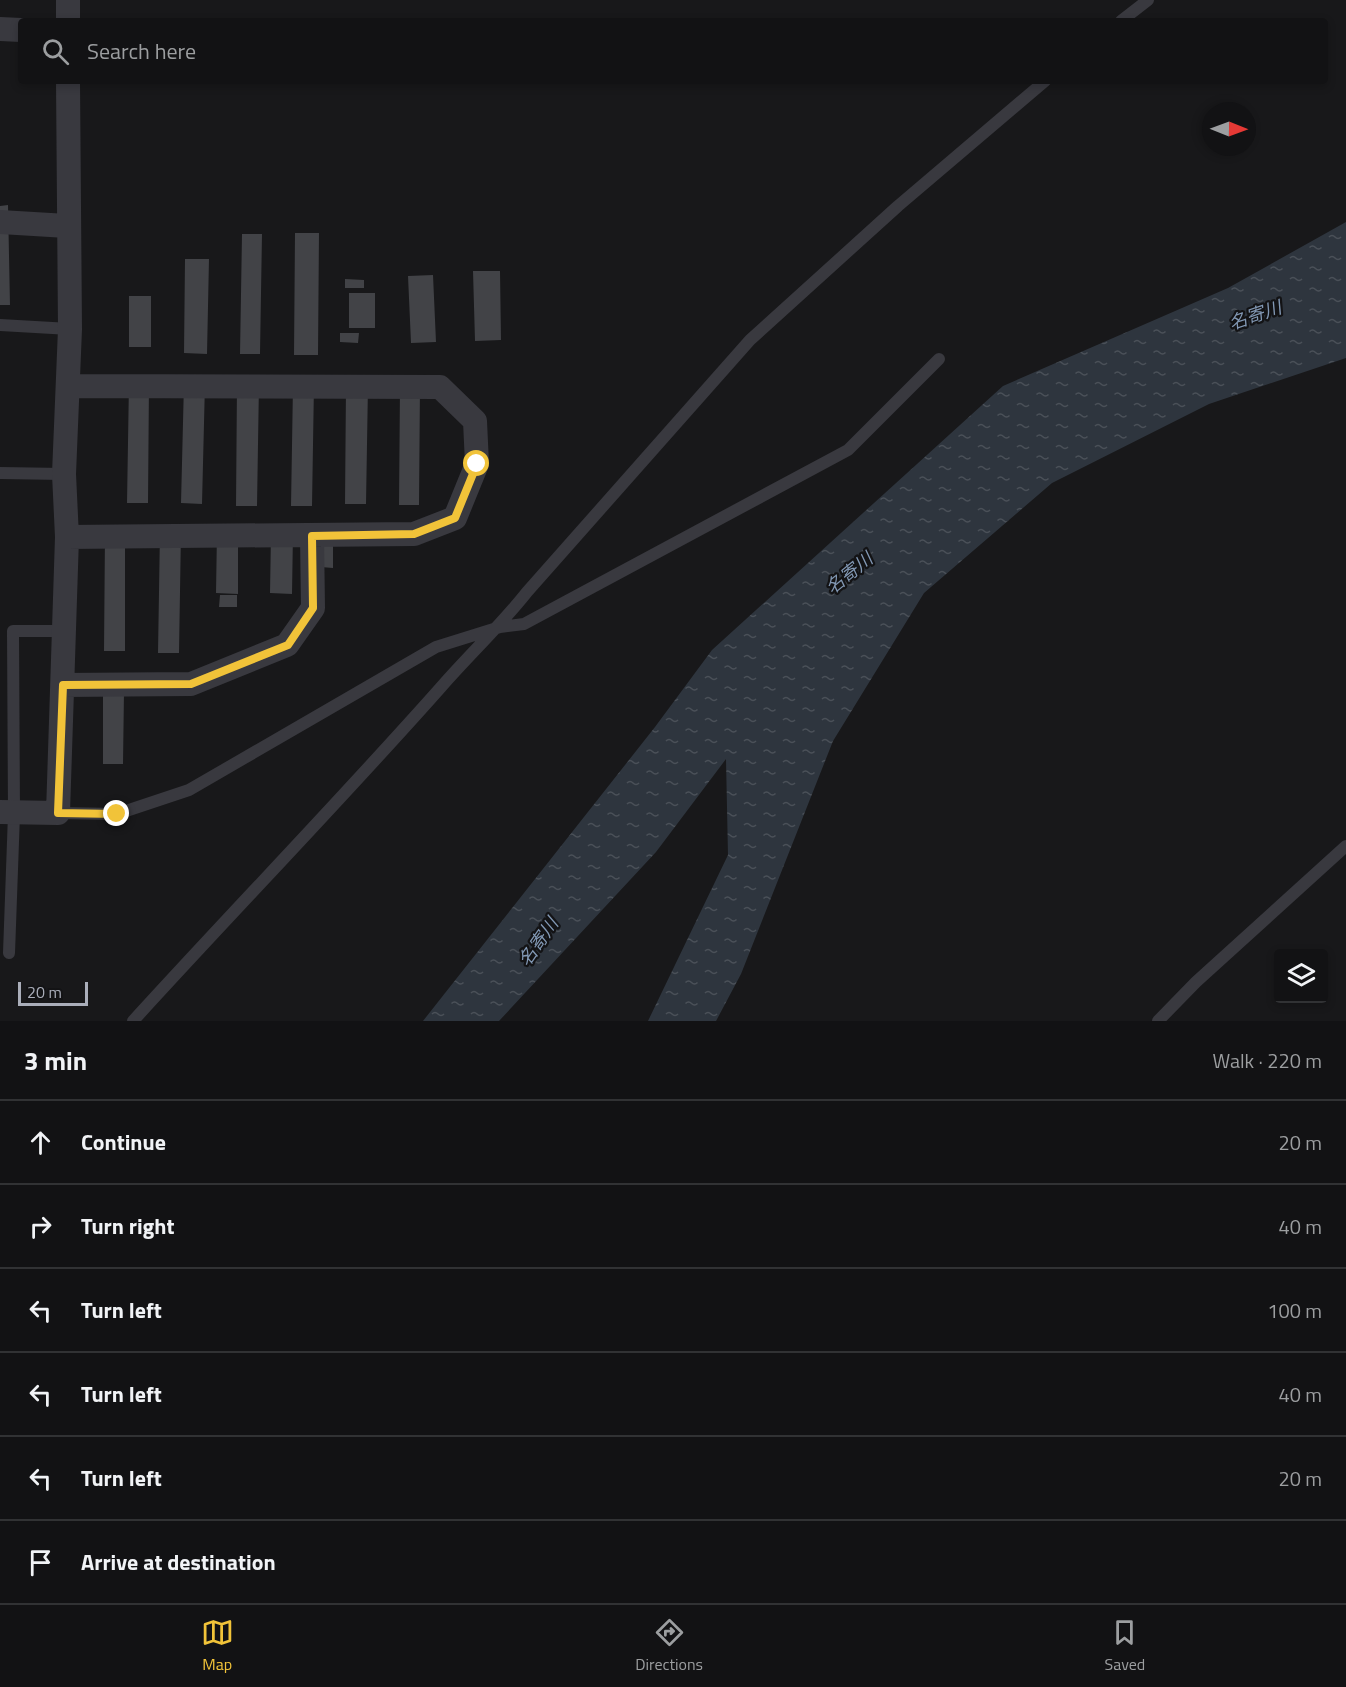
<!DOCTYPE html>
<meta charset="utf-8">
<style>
:root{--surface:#121214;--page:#1f2022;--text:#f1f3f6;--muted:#9c9ea0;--line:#313234;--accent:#f1c339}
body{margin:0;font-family:"Titillium Web","Noto Sans JP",sans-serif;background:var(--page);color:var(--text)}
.controls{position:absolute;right:18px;bottom:18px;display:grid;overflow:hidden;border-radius:6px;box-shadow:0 3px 9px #0003}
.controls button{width:54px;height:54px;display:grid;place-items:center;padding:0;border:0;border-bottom:2px solid var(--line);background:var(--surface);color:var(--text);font:30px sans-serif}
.compass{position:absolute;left:1202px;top:102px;width:54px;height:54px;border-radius:50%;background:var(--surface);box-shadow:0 3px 9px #0003;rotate:91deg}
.scale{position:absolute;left:18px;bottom:15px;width:70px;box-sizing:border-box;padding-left:6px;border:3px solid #aaaeba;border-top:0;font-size:16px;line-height:21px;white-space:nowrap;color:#aaaeba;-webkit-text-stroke:4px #131315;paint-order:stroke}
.stop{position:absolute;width:18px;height:18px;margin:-14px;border:4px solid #f1c339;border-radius:50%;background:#fff}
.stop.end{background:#f1c339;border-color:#fff;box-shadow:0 2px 6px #0008}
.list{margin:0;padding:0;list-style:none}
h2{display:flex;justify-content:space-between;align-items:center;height:78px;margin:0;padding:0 24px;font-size:26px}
h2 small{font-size:20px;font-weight:400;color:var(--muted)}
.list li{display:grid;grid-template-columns:39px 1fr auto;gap:18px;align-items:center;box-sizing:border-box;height:84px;padding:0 24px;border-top:2px solid var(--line)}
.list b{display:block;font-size:22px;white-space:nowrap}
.list em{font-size:20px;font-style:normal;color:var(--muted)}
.icon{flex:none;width:33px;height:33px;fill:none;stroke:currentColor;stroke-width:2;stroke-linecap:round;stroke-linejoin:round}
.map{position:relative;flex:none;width:1346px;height:1021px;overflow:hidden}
.search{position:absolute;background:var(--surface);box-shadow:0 3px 9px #0003;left:18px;right:18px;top:18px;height:66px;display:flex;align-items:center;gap:15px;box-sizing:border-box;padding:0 21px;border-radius:6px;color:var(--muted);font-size:22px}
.sheet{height:582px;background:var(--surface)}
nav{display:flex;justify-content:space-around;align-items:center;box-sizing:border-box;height:84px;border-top:2px solid var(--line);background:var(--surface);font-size:16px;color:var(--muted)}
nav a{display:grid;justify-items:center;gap:3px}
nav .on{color:var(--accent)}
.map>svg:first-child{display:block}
.water{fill:url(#water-ripples)}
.building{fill:#424347}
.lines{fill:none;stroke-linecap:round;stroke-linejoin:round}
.lane{stroke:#39393f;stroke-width:12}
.street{stroke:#39393f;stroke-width:24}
.route{stroke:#f1c339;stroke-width:8}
.labels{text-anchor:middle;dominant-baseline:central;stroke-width:4.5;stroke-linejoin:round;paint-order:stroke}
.water-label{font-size:18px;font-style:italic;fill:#8298b4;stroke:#131315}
</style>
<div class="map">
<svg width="1346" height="1021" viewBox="0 0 1346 1021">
<defs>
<pattern id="water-ripples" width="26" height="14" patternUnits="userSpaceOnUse" patternTransform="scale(1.5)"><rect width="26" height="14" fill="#2e353e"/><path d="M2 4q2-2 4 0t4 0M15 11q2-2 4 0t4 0" fill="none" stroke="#4a5058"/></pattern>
</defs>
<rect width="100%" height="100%" fill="#18181a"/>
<path class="water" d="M1346,222V358L1209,404L1052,483L924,593L833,741L741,974L716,1021H648L728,855L726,759L656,852L499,1021H423L655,727L712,650L1003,386L1228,288Z"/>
<path class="building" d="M8,205L10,305H0V206Z
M295,233H319L318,355H294Z
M242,234H262L260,354H240Z
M185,259H209L207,354L184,353Z
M473,271H500L501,340L475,341Z
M433,275L436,342L411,343L408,276Z
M345,279L364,280V288H345Z
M349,293H375V328H349Z
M129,296H151V347H129Z
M340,333H359L358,343L340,342Z
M129,381L149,382L148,503H127Z
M184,382L205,383L202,504L181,503Z
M237,383H259L257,506H236Z
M293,384H314L312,506H291Z
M346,385H368L366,504H345Z
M400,385H420L419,505H399Z
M160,530L181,531L179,653H158Z
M217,531L238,532V594L216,593Z
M105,532H125V651H104Z
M271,533H293L292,594L270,593Z
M321,546H333V568L321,567Z
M220,595H237V607H219Z
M103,691H124L123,764H103Z"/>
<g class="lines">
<path class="lane" d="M1121,21L1148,0
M0,325L70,329
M0,473L64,474
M58,813L117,814L189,790L436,647L500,627L524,624L848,450L939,359
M9,953L14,814L13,631H62
M133,1021C235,909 341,800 442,686C470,654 501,625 527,592L750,340L898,206L1045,81
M1158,1021L1196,982L1346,846"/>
<path class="street" d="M68,21V0
M0,29L21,30
M0,222L67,226
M67,537L414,534L455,518L477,464L475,421L440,387L68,386
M63,685L191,684L287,645L313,608L312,536
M0,812L58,813L67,537L64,474L70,329L68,81"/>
</g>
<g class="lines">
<path class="route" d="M117,814L58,813L63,685L191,684L288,645L313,608L312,536L414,534L455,518L477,464"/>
</g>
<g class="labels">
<g class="water-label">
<text transform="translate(1255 315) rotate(-19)">名寄川</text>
<text transform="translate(849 573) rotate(-39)">名寄川</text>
<text transform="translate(538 942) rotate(-55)">名寄川</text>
</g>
</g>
</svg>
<div class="controls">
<button><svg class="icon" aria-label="layers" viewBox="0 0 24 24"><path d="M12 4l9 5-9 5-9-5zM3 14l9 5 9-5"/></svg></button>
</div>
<svg class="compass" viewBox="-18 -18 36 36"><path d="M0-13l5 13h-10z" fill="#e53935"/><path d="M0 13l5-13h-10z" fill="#9c9ea0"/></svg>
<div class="scale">20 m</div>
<div class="stop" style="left:477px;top:464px"></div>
<div class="stop end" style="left:117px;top:814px"></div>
<div class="search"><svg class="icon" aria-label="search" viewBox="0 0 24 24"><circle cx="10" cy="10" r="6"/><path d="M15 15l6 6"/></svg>Search here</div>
</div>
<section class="sheet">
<h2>3 min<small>Walk · 220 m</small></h2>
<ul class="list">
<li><svg class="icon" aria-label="ahead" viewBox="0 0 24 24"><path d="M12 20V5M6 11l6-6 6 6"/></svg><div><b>Continue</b></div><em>20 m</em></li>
<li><svg class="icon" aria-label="right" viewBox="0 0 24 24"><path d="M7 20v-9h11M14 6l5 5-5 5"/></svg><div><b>Turn right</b></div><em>40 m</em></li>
<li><svg class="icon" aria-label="left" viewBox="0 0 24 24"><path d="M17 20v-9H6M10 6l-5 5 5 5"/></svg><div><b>Turn left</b></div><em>100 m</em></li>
<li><svg class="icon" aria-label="left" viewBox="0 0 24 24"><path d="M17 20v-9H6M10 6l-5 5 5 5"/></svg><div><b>Turn left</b></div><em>40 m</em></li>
<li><svg class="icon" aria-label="left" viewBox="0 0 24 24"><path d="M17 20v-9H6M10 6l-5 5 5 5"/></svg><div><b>Turn left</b></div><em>20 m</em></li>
<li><svg class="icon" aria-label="arrive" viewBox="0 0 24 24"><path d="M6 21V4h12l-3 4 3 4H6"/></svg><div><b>Arrive at destination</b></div></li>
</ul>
</section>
<nav>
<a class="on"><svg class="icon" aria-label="map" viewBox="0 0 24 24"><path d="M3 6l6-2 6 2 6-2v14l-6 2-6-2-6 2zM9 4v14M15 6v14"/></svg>Map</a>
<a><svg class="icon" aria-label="directions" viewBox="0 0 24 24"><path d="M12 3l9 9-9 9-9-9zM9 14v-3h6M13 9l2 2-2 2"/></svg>Directions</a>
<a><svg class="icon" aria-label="saved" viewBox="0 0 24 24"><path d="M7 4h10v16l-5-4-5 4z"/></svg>Saved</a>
</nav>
